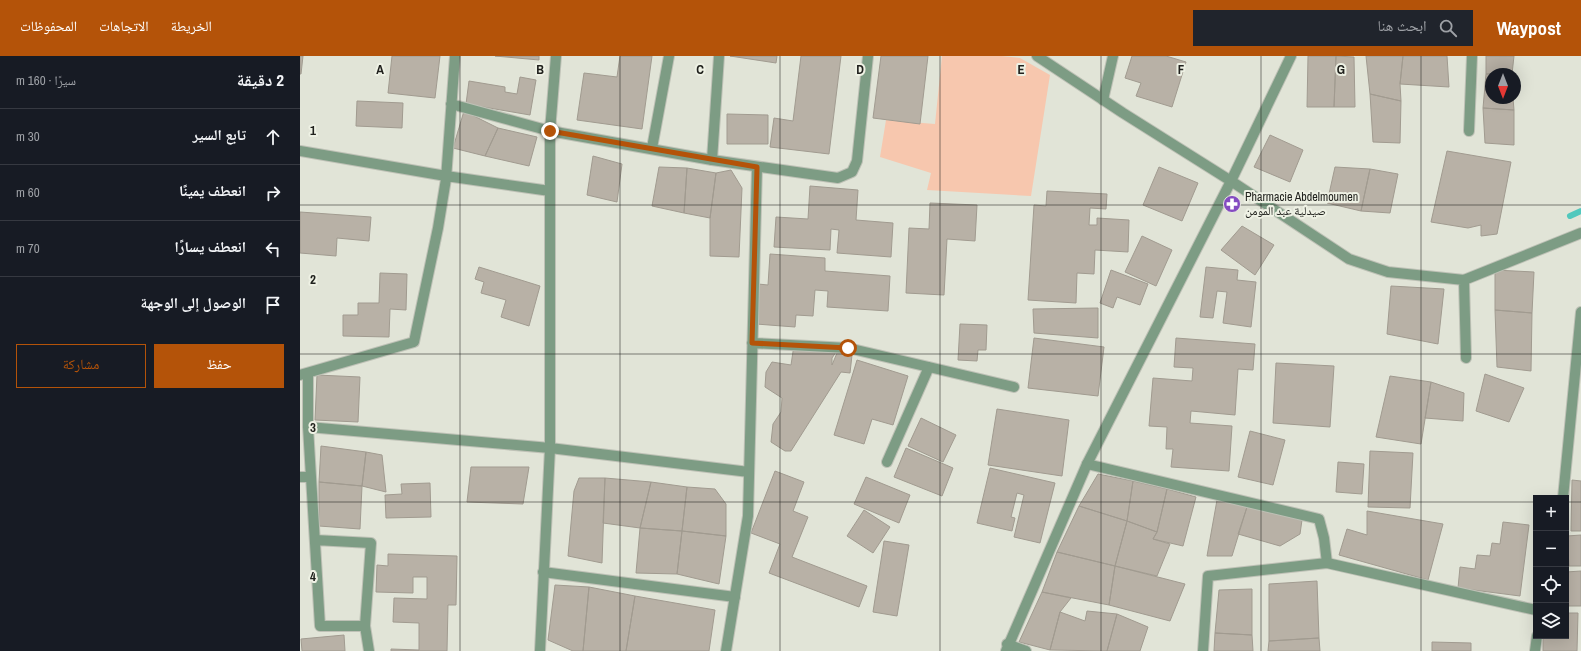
<!DOCTYPE html>
<html lang="ar">
<meta charset="utf-8">
<style>
:root{--surface:#171b24;--page:#20242c;--text:#f1f3f6;--muted:#9ea1a6;--line:#363941;--accent:#b45309}
body{margin:0;font-family:"Archivo Narrow","Noto Naskh Arabic",sans-serif;background:var(--page);color:var(--text);direction:rtl}
.controls{position:absolute;right:12px;bottom:12px;display:grid;overflow:hidden;border-radius:0px;box-shadow:0 4px 16px #0002}
.controls button{width:36px;height:36px;display:grid;place-items:center;padding:0;border:0;border-bottom:1px solid var(--line);background:var(--surface);color:var(--text);font:20px sans-serif}
.compass{position:absolute;left:1185px;top:12px;width:36px;height:36px;border-radius:50%;background:var(--surface);box-shadow:0 4px 16px #0002;rotate:180deg}
.stop{position:absolute;width:12px;height:12px;margin:-9px;border:3px solid #b45309;border-radius:50%;background:#fff}
.stop.end{background:#b45309;border-color:#fff;box-shadow:0 1px 4px #0008}
.list{margin:0;padding:0;list-style:none}
h2{display:flex;justify-content:space-between;align-items:center;height:52px;margin:0;padding:0 16px;font-size:17px}
h2 small{font-size:13px;font-weight:400;color:var(--muted)}
.list li{display:grid;grid-template-columns:26px 1fr auto;gap:12px;align-items:center;box-sizing:border-box;height:56px;padding:0 16px;border-top:1px solid var(--line)}
.list b{display:block;font-size:15px;white-space:nowrap}
.list em{font-size:13px;font-style:normal;color:var(--muted)}
.actions{display:flex;gap:8px;padding:12px 16px}
.actions a{flex:1;padding:9px 0;border:1px solid var(--accent);border-radius:0px;text-align:center;font-size:14px;color:var(--accent)}
.actions .main{background:var(--accent);color:#fff}
.icon{flex:none;width:22px;height:22px;fill:none;stroke:currentColor;stroke-width:2;stroke-linecap:round;stroke-linejoin:round}
.map{position:relative;flex:none;width:1281px;height:595px;overflow:hidden;direction:ltr}
header{display:flex;align-items:center;gap:24px;box-sizing:border-box;height:56px;padding:0 20px;background:var(--accent);color:#fff}
header strong{font-size:19px}
nav{display:flex;gap:22px;margin-inline-start:auto;font-size:14px}
.search{width:280px;height:36px;background:var(--page);display:flex;align-items:center;gap:10px;box-sizing:border-box;padding:0 14px;border-radius:0px;color:var(--muted);font-size:15px}
main{display:flex}
aside{flex:1;background:var(--surface)}
.map>svg:first-child{display:block}
.green{fill:#f7c7ae}
.lines{fill:none;stroke-linecap:round;stroke-linejoin:round}
.stream{stroke:#51c8bd;stroke-width:6}
.building{fill:#b8b1a6;stroke:#a19b90}
.service-casing{stroke:#bec1b6;stroke-width:12}
.minor-casing{stroke:#bec1b6;stroke-width:12}
.service{stroke:#7d9c84;stroke-width:10}
.minor{stroke:#7d9c84;stroke-width:10}
.route{stroke:#b45309;stroke-width:5}
.grid{fill:none;stroke:#20211d;stroke-width:1;stroke-opacity:0.55}
.labels{text-anchor:middle;dominant-baseline:central;stroke-width:4;stroke-linejoin:round;paint-order:stroke}
.poi-label{font-size:12px;fill:#20211d;stroke:#eef1e4;text-anchor:start}
.grid-label{font-size:13px;text-anchor:middle;font-weight:bold;fill:#20211d;stroke:#eef1e4;stroke-width:4;stroke-linejoin:round;paint-order:stroke}
</style>
<header>
<strong>Waypost</strong>
<div class="search"><svg class="icon" aria-label="search" viewBox="0 0 24 24"><circle cx="10" cy="10" r="6"/><path d="M15 15l6 6"/></svg>ابحث هنا</div>
<nav><a>الخريطة</a><a>الاتجاهات</a><a>المحفوظات</a></nav>
</header>
<main>
<div class="map">
<svg width="1281" height="595" viewBox="0 0 1281 595">
<rect width="100%" height="100%" fill="#e1e4d7"/>
<path class="green" d="M642,0H702L720,2L750,19L731,140L627,134L631,117L580,101L586,64L635,68Z"/>
<g class="lines">
<path class="stream" d="M1270,160L1281,155"/>
</g>
<path class="building" d="M0,0H3L1,18H0Z
M92,0H140L135,42L88,37Z
M195,0H239V4Z
M320,0H352L342,73L277,64L284,17L317,21Z
M430,0H477L476,7Z
M501,0H541L529,98L470,91L474,62L493,65Z
M581,0H628L620,68L573,62Z
M832,0H866L886,6L872,51L836,40L841,27L825,22Z
M1008,0H1036L1034,51H1007Z
M1036,0L1054,1L1055,51H1034Z
M1066,0H1103L1100,28L1101,45L1070,38Z
M1103,0H1147L1149,31L1100,28Z
M1186,0H1214L1212,18H1186Z
M1186,18H1191V42H1213L1214,54L1183,52Z
M220,21L236,24L230,59L166,48L169,25L205,31V36L217,38Z
M1070,38L1101,45L1100,87L1073,86Z
M57,45L103,47L102,72L56,70Z
M1183,52L1214,54V89L1185,87Z
M164,55L198,72L185,100L153,92Z
M427,58L468,59V88H427Z
M198,72L237,81L229,110L185,100Z
M970,79L1003,94L990,126L954,111Z
M1147,95L1211,106L1197,178L1181,180V169L1168,172L1131,166Z
M293,100L322,108L317,146L287,139Z
M359,111L387,112L384,157L352,150Z
M859,111L898,127L882,165L843,149Z
M1035,111L1070,113L1061,155L1027,147Z
M387,112L416,117L410,162L384,157Z
M1070,113L1098,118L1090,157L1061,155Z
M431,114L442,132L439,201L410,200V162L416,117Z
M510,130L558,134L556,164L593,167L591,201L537,197L539,174L531,173L530,194L474,191L476,161L508,163Z
M747,135L807,138L806,153L790,152L789,169H797V162L829,164L828,196L795,194L794,218L777,217L776,247L728,244L734,149L746,150Z
M630,147L677,149L675,185L647,183L644,239L606,237L609,172L629,173Z
M0,156L71,161L69,185L37,182L36,200L0,197Z
M942,170L974,189L955,219L921,194Z
M842,180L872,194L856,230L825,216Z
M470,198L525,202V215L590,220L588,255L527,251L528,235L515,234L513,260L496,259L495,271L456,268L458,228L468,229Z
M179,211L240,230L229,270L201,261L206,244L181,237L184,226L175,223Z
M906,211L938,214L937,224L956,226L951,271L923,267L927,236L917,235L913,262L900,261Z
M811,214L848,228L840,249L817,241L813,252L800,247Z
M1195,214L1234,216L1232,257L1195,254Z
M80,217L107,218L106,254L90,253L89,281L43,280V259H58V247H79Z
M1091,230L1144,233L1138,288L1087,278Z
M798,252V282L734,277L733,253Z
M1195,254L1232,257L1231,315L1197,311Z
M660,268L687,269L686,294H678L677,305L658,304Z
M734,282L804,291L798,340L728,332Z
M876,282L955,288L953,314L938,313L935,359L891,355L890,367L932,370L929,415L871,411L873,393H866L867,371L849,370L853,322L892,325L893,312L874,311Z
M494,289L530,293L536,296L532,302V309L537,297L552,299L550,317L541,316L491,395H485L471,386L473,368L481,356L482,342L465,331L466,316L472,306L491,309Z
M557,304L608,320L593,369L572,363L564,388L534,379Z
M976,307L1034,310L1030,371L973,367Z
M1185,318L1224,332L1209,366L1176,355Z
M17,319L60,321L58,366L15,364Z
M1090,320L1131,326L1121,388L1076,381Z
M1131,326L1164,337L1163,365L1125,362Z
M697,353L769,364L762,420L688,409Z
M621,362L656,379L643,406L608,390Z
M950,375L985,384L973,429L938,421Z
M21,390L66,396L62,430L19,426Z
M606,392L653,412L642,440L594,421Z
M1070,395L1113,397L1110,452L1068,451Z
M66,396L82,399L86,436L62,430Z
M1038,406L1064,408L1062,438L1036,436Z
M171,411H229L223,448L167,446Z
M690,412L755,427L740,487L714,481L724,439L717,437L711,461L715,462L712,475L677,467Z
M475,415L504,426L493,455L508,461L492,501L567,530L559,551L469,517L480,488L451,477Z
M798,418L833,425L827,465L779,450Z
M566,421L610,439L599,467L554,448Z
M279,422H305L302,507L268,500L274,435Z
M305,422L351,426L340,472L303,467Z
M1272,424L1281,425V475H1271Z
M833,425L867,433L857,476L827,465Z
M19,426L62,430L60,473L19,470Z
M351,426L387,431L382,475L340,472Z
M130,427L131,461L86,462L85,439L102,438L101,428Z
M387,431L415,433L426,448V480L382,475Z
M867,433L896,441L883,490L853,483L857,476Z
M917,444L947,451L932,500H907Z
M779,450L827,465L815,510L757,496Z
M947,451L1002,464L1000,478L980,490L938,478Z
M564,454L590,471L573,497L547,480Z
M1067,455L1143,468L1128,524L1039,499L1047,473L1067,479Z
M827,465L857,476L853,483L870,488L857,520L815,510Z
M1203,466L1229,469L1220,540L1158,532L1160,511L1175,513L1177,499L1190,500L1192,487L1200,488Z
M340,472L382,475L377,518L336,517Z
M382,475L426,480L419,528L377,518Z
M1281,479V510H1269L1267,480Z
M584,485L609,489L597,560L573,556Z
M757,496L815,510L809,549L742,536Z
M88,498L157,500L156,549H148L147,595H91V593L119,594V567L93,566L94,542L127,543V521H113V537L76,536L77,509L88,510Z
M815,510L885,528L870,565L809,549Z
M1281,515V550H1266V516Z
M1017,525L1019,582L969,585V528Z
M255,529L289,531L283,595H273L248,584Z
M289,531L335,540L326,595H283Z
M952,533V579L915,577L919,534Z
M742,536L771,542L760,556L750,594L719,586Z
M335,540L415,554L409,595H326Z
M787,555L817,558L807,595L750,594L760,556L785,565Z
M1266,557H1278L1277,595H1243V580H1266Z
M817,558L848,571L840,595H807Z
M915,577L952,579L953,595H914Z
M44,579L45,595H2L1,583Z
M1019,582L1020,595H968L969,585Z
M1132,586L1171,587V595H1132Z"/>
<g class="lines">
<g class="service-casing">
<path id="service" d="M803,44L813,0
M151,48L250,75
M1169,75L1172,0
M352,92L369,0
M0,95L146,120L250,135
M412,104L419,0
M8,318V371L20,570H65
M0,319L114,286L138,172L146,123L155,0
M8,371L250,392L449,416
M787,408L1019,463L1024,482L1027,507
M0,421H11
M15,484L71,487L65,570L69,595
M243,516L435,541
M707,588L726,595"/>
</g>
<g class="minor-casing">
<path id="minor" d="M737,0L823,57L931,125L1049,203L1088,216L1164,224L1281,177
M250,75L256,0
M1164,224L1166,302
M452,287L548,292L714,331
M587,406L629,311
M1263,442L1281,256
M240,595L250,392V75L412,104L538,122L552,116L557,105L568,0
M426,595L448,460L457,111
M706,595L787,408L931,125L991,0
M903,595L908,520L1027,507L1236,554
M1235,595L1237,580"/>
</g>
<use href="#service" class="service"/>
<use href="#minor" class="minor"/>
</g>
<g class="lines">
<path class="route" d="M250,75L457,111L452,287L548,292"/>
</g>
<path class="grid" d="M160,0V595M320,0V595M480,0V595M640,0V595M801,0V595M961,0V595M1121,0V595M0,149H1281M0,298H1281M0,446H1236M1266,446H1281"/>
<defs>
<g id="pharmacy-disc" transform="scale(0.9)"><circle r="9.5" fill="#844bc1" stroke="#eef1e4"/><path d="M-2-6h4v4h4v4h-4v4h-4v-4h-4v-4h4Z" fill="#fff"/></g>
</defs>
<g fill-rule="evenodd">
<use href="#pharmacy-disc" x="932" y="148"/>
</g>
<g class="labels">
<g class="poi-label">
<text x="945" y="141">Pharmacie Abdelmoumen<tspan x="945" dy="14">صيدلية عبد المومن</tspan></text>
</g>
</g>
<g class="grid-label">
<text x="80" y="18">A</text>
<text x="240" y="18">B</text>
<text x="400" y="18">C</text>
<text x="560" y="18">D</text>
<text x="721" y="18">E</text>
<text x="881" y="18">F</text>
<text x="1041" y="18">G</text>
<text x="13" y="79">1</text>
<text x="13" y="228">2</text>
<text x="13" y="376">3</text>
<text x="13" y="525">4</text>
</g>
</svg>
<div class="controls">
<button>+</button>
<button>−</button>
<button><svg class="icon" aria-label="locate" viewBox="0 0 24 24"><circle cx="12" cy="12" r="6"/><path d="M12 2v4M12 18v4M2 12h4M18 12h4"/></svg></button>
<button><svg class="icon" aria-label="layers" viewBox="0 0 24 24"><path d="M12 4l9 5-9 5-9-5zM3 14l9 5 9-5"/></svg></button>
</div>
<svg class="compass" viewBox="-18 -18 36 36"><path d="M0-13l5 13h-10z" fill="#e53935"/><path d="M0 13l5-13h-10z" fill="#9ea1a6"/></svg>
<div class="stop" style="left:548px;top:292px"></div>
<div class="stop end" style="left:250px;top:75px"></div>
</div>
<aside>
<h2>2 دقيقة<small>سيرًا · 160 m</small></h2>
<ul class="list">
<li><svg class="icon" aria-label="ahead" viewBox="0 0 24 24"><path d="M12 20V5M6 11l6-6 6 6"/></svg><div><b>تابع السير</b></div><em>30 m</em></li>
<li><svg class="icon" aria-label="right" viewBox="0 0 24 24"><path d="M7 20v-9h11M14 6l5 5-5 5"/></svg><div><b>انعطف يمينًا</b></div><em>60 m</em></li>
<li><svg class="icon" aria-label="left" viewBox="0 0 24 24"><path d="M17 20v-9H6M10 6l-5 5 5 5"/></svg><div><b>انعطف يسارًا</b></div><em>70 m</em></li>
<li><svg class="icon" aria-label="arrive" viewBox="0 0 24 24"><path d="M6 21V4h12l-3 4 3 4H6"/></svg><div><b>الوصول إلى الوجهة</b></div></li>
</ul>
<div class="actions"><a class="main">حفظ</a><a>مشاركة</a></div>
</aside>
</main>
